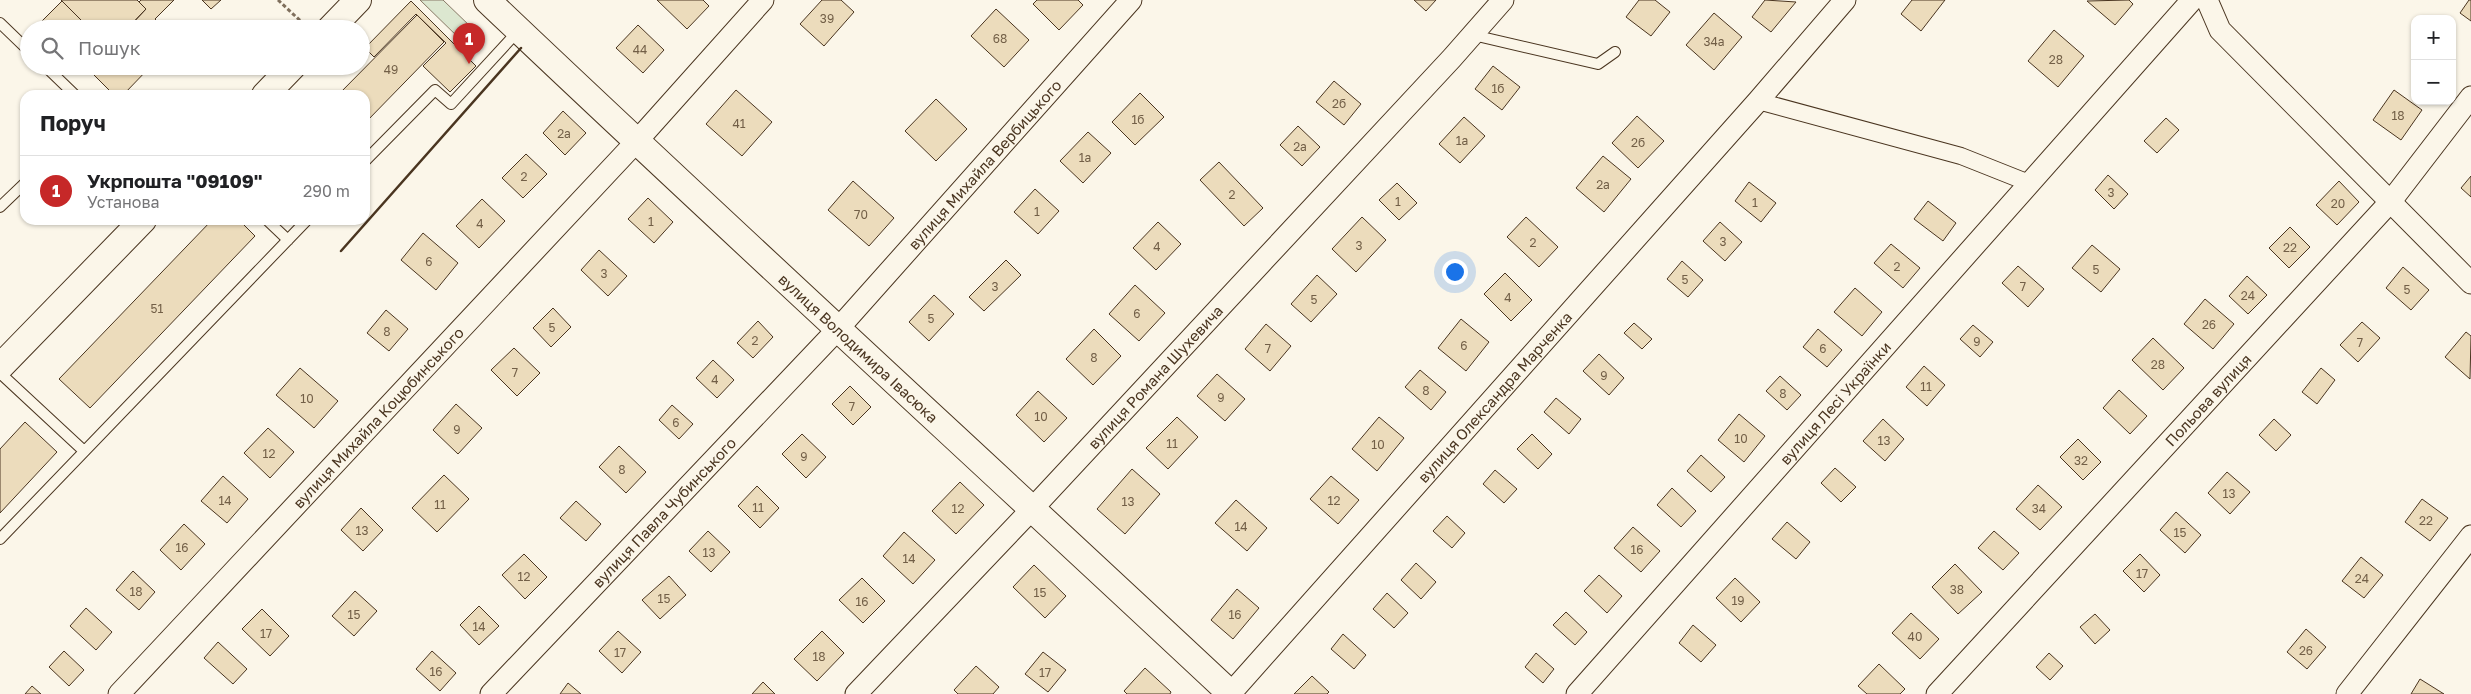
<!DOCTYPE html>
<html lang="uk">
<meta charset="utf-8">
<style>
:root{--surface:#fff;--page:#f6f6f6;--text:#202124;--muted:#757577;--line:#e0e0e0;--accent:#c62828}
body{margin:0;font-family:"Golos Text",sans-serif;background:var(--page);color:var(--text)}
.controls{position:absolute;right:15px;top:15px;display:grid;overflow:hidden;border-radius:10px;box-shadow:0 1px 4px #0004}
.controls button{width:45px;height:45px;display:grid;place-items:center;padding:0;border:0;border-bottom:1px solid var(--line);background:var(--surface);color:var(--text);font:25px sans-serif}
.you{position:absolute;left:1454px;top:271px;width:18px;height:18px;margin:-12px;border:4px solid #fff;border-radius:50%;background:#1a73e8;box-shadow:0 0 0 8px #1a73e833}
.badge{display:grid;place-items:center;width:32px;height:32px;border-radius:50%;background:var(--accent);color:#fff;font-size:16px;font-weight:700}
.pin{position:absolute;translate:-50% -41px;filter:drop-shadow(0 1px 2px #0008)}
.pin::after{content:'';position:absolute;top:26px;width:18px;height:15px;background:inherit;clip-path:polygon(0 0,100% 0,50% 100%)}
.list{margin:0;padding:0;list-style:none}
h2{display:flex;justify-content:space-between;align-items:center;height:65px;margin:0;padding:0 20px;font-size:21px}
h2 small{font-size:16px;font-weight:400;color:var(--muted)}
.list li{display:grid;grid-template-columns:32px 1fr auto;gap:15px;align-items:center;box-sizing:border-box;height:70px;padding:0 20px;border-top:1px solid var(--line)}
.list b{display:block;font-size:19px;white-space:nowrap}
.list p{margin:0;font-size:16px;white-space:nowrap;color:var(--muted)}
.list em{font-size:16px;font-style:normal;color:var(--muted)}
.icon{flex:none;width:28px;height:28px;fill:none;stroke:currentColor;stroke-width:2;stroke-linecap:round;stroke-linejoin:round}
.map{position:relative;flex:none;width:2471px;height:694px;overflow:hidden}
.search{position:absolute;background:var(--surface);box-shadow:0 1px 4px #0004;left:20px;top:20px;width:350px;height:55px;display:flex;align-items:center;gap:12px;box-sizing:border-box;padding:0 18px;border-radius:28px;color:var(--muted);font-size:19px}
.panel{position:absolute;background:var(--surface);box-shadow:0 1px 4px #0004;left:20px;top:90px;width:350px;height:135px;border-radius:15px}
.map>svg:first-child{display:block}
.green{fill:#dce7d0;stroke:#887966}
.building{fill:#ecdcbc;stroke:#4a3520}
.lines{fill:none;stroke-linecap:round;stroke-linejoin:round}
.service-casing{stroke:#4a3520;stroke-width:12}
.pedestrian-casing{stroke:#4a3520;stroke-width:18}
.minor-casing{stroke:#4a3520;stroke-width:23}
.tertiary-casing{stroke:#4a3520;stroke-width:28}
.path{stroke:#7f6f5c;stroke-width:3;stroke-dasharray:4 2.5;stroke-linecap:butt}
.service{stroke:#fbf6e9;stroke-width:10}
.pedestrian{stroke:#fbf6e9;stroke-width:16}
.minor{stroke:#fbf6e9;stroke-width:21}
.tertiary{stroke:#fbf6e9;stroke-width:26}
.wall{stroke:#4a3520;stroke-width:2.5}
.labels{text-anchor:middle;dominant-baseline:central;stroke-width:4;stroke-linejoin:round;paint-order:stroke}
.number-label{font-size:12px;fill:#725f47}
.street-label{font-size:15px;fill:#4a3520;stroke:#fbf6e9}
</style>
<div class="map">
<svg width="2471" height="694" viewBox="0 0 2471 694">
<rect width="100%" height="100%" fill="#fbf6e9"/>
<path class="green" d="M420,0H443L472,28L461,40Z"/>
<path class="building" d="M61,0H137L146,9L127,29H90Z
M141,0H174L155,19L165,29H127L146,9L139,2Z
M202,0H221L211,9Z
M657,0H703L709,6L687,29Z
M822,0H841L854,12L824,46L800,24Z
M1037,0H1078L1083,5L1059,30L1033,4Z
M1414,0H1436L1426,11Z
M1639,0H1655L1670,12L1651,36L1626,17Z
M1765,0L1796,2L1771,32L1752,17Z
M1912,0H1945L1921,31L1901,14Z
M2129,0L2133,4L2115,25L2087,1Z
M2469,0H2471V21L2460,13Z
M62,1L90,29H48L41,22Z
M411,1L476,66L450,92L423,66L446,43L416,14L374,57L365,48Z
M996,9L1029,40L1004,67L971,36Z
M1714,13L1742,37L1714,70L1686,45Z
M417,15L444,42L365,123V95H338Z
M638,25L664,50L643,73L616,48Z
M2054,30L2084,56L2058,87L2028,61Z
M85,66H151L123,95H114Z
M1493,66L1520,87L1502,110L1475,89Z
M1334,81L1361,104L1344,125L1316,102Z
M736,90L772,122L742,156L706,124Z
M2394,90L2422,110L2401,140L2373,120Z
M1140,93L1164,117L1135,145L1112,122Z
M936,99L967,129L936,161L905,131Z
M563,111L586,133L565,155L543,133Z
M1637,116L1664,141L1638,168L1612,143Z
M1464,117L1485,136L1460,163L1439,144Z
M2166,118L2179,130L2157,153L2144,141Z
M1298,126L1320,147L1302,166L1280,145Z
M1088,132L1111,153L1083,183L1060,161Z
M526,154L547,174L523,198L502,178Z
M1603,156L1631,179L1604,212L1576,188Z
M1219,162L1263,208L1244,226L1200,180Z
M2108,175L2128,194L2114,209L2095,190Z
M2471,176V197L2461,188Z
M853,181L894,218L869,246L828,210Z
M2339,181L2359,202L2337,225L2316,205Z
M1749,182L1776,203L1761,222L1735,201Z
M1397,183L1417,203L1399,220L1379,200Z
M1035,189L1059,211L1038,234L1014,212Z
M648,198L673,222L654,243L628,219Z
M482,199L505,221L479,248L456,226Z
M1928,201L1956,223L1943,241L1914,219Z
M1362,217L1386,240L1356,272L1332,249Z
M1526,217L1558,247L1539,267L1507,237Z
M212,220H239L255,236L90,408L59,379Z
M1158,222L1181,244L1156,270L1133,248Z
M1720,222L1742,242L1725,261L1703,241Z
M2290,227L2310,247L2289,268L2269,248Z
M423,233L458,263L436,290L401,260Z
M1891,244L1920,268L1903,288L1874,263Z
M2092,245L2120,269L2101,292L2072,268Z
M599,250L627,276L608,296L581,270Z
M1006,260L1021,275L984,311L969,297Z
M1682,261L1703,280L1688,297L1667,279Z
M2018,266L2044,289L2028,307L2002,283Z
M2403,267L2429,290L2411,310L2386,288Z
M1505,273L1532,300L1511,321L1484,294Z
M1317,275L1337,294L1311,322L1291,304Z
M2247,276L2267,295L2248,314L2229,296Z
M1135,285L1165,313L1139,341L1109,314Z
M1855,288L1882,312L1862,336L1834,312Z
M934,295L954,314L929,341L909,322Z
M2205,299L2234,324L2213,349L2184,324Z
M553,308L571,327L551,347L533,328Z
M386,310L408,329L389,351L367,333Z
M1461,319L1489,342L1466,371L1438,348Z
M758,321L773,337L753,358L737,343Z
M2362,322L2380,338L2358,362L2340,345Z
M1634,323L1652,339L1642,349L1624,333Z
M1266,324L1291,346L1270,371L1245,349Z
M1973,325L1993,342L1980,357L1960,339Z
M1094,329L1121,356L1093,385L1066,359Z
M1818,329L1842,350L1827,367L1803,347Z
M2466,332L2471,336L2470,379L2445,357Z
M2153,338L2184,368L2163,390L2132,360Z
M514,348L540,373L517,396L491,370Z
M1599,354L1624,378L1609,395L1583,371Z
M713,360L734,380L717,398L696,378Z
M1924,366L1945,385L1927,406L1906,387Z
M300,368L338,401L314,428L276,395Z
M2321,368L2335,380L2317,404L2302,392Z
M1420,370L1446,392L1431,410L1405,387Z
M1217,374L1245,399L1225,421L1197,396Z
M1780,376L1801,395L1787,410L1766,391Z
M850,386L871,407L853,425L832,404Z
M2119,390L2147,416L2130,434L2103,408Z
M1038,391L1067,418L1044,442L1016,415Z
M1556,398L1581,419L1569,434L1544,412Z
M456,404L482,428L458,454L433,430Z
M672,405L693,424L679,439L659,420Z
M1739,414L1765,436L1744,462L1718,440Z
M1177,417L1198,437L1168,469L1146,448Z
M1379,417L1404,438L1377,471L1352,449Z
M1883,419L1904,439L1885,461L1863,441Z
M2274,419L2291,435L2276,451L2259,435Z
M25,422L57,452L0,513V449Z
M268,428L294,452L270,478L244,453Z
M802,434L826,457L806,478L782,454Z
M1532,434L1552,454L1538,469L1517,449Z
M2078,439L2101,462L2083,480L2060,457Z
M619,446L646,472L626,493L599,467Z
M1701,455L1725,477L1711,492L1687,471Z
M1835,468L1856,487L1841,502L1821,483Z
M1132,469L1160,494L1125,534L1097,509Z
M1495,470L1517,489L1504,503L1483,484Z
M2227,472L2250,492L2230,514L2208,493Z
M444,475L469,499L437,532L412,508Z
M223,476L248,499L227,523L201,501Z
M1331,476L1359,500L1338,524L1310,499Z
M960,482L984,505L956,534L932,511Z
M2038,485L2062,507L2040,530L2016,509Z
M757,486L779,508L760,528L738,506Z
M1672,488L1696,511L1681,527L1657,505Z
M2422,499L2448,518L2430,541L2405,522Z
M1236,500L1267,528L1247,551L1215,523Z
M576,501L601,524L586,541L560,518Z
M361,508L383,530L363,551L341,530Z
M2176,512L2201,535L2185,553L2160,530Z
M1447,516L1465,533L1452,548L1433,531Z
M1787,522L1810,542L1796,559L1772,539Z
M184,524L205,544L181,570L160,550Z
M1633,527L1660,551L1641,572L1614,548Z
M708,531L730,552L711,572L689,551Z
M1994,531L2019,553L2003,570L1978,548Z
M904,532L935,560L913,584L883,556Z
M524,554L547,577L525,599L502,575Z
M2140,554L2160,575L2144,592L2123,571Z
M2361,557L2383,575L2364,598L2342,581Z
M1416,563L1436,582L1421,599L1401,580Z
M1955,564L1982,592L1958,614L1932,587Z
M1034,565L1066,596L1045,618L1013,587Z
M133,571L155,592L139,610L116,590Z
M1599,575L1622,596L1607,613L1584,591Z
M669,576L686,595L660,619L642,600Z
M862,578L885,601L863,623L839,600Z
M1735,578L1760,602L1741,622L1716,598Z
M1237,589L1259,608L1233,639L1211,620Z
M355,591L377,611L354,636L332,616Z
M1387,593L1408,613L1394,628L1373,609Z
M479,606L499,626L479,645L460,625Z
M86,608L112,632L96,650L70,626Z
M262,609L289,636L270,656L242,629Z
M1566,612L1587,632L1575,645L1553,625Z
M1911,613L1939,639L1920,659L1892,633Z
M2095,614L2110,630L2095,644L2080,627Z
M1693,625L1716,645L1701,662L1679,643Z
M2306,629L2326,647L2307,669L2287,652Z
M618,631L641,652L622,673L599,651Z
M822,631L844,653L817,681L794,659Z
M1343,634L1366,655L1354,669L1331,649Z
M218,642L247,669L233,684L204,658Z
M64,651L84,670L69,686L49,667Z
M432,651L456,673L440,691L416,669Z
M1043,652L1066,670L1048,692L1025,674Z
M1536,653L1554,669L1543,683L1525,667Z
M2049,653L2063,666L2050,680L2036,667Z
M1879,664L1905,689L1900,694H1867L1858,686Z
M976,666L999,687L993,694H958L954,690Z
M1145,668L1171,692L1170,694H1127L1124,691Z
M1312,676L1329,692L1327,694H1294Z
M2420,679L2444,694H2411Z
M763,682L775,694H752Z
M568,683L581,694H560Z
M32,686L41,694H25Z"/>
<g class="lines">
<g class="service-casing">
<path id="service" d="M0,23L29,51
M1473,35L1598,64L1615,52
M45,66L75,95
M365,161L435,90L451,104L519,30
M0,207L25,183
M267,220L288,240
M0,373L84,451
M0,539L307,220"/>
</g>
<g class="pedestrian-casing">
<path id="pedestrian" d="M1758,101L1961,156L2029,183"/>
</g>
<g class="minor-casing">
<g id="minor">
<path d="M2207,0L2220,30L2471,283"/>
<path id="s1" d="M119,694L636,142L763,0"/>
<path id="s2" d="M491,694L837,330L1131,0"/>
<path id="s3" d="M856,694L1033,508L1452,58L1503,0"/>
<path id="s4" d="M1230,694L1758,101L1845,0"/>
<path id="s5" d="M1577,694L2192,0"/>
<path id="s6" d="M1937,694L2391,201L2471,97"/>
<path d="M2347,694L2471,536"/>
</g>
</g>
<g class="tertiary-casing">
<g id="tertiary">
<path id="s7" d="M487,0C733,234 983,462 1231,694"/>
<path d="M330,29L358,0"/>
<path d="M265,95L293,66"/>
<path d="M0,367L143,220"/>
</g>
</g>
<path class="path" d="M278,0L307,27"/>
<use href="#service" class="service"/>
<use href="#pedestrian" class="pedestrian"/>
<use href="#minor" class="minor"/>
<use href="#tertiary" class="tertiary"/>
<path class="wall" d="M341,251L521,48"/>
</g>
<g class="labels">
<g class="number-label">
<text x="827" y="18">39</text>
<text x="1000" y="38">68</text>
<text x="1714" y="41">34а</text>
<text x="640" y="49">44</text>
<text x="2056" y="59">28</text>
<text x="391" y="69">49</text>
<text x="1498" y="88">1б</text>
<text x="1339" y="103">2б</text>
<text x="2398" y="115">18</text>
<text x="1138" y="119">1б</text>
<text x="739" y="123">41</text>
<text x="564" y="133">2а</text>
<text x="1462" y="140">1а</text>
<text x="1638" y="142">2б</text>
<text x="1300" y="146">2а</text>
<text x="1085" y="157">1а</text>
<text x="524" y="176">2</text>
<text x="1603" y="184">2а</text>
<text x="2111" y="192">3</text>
<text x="1232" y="194">2</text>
<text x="1398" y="201">1</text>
<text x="1755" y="202">1</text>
<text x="2338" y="203">20</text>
<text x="1037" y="211">1</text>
<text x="861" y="214">70</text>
<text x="651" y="221">1</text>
<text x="480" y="223">4</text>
<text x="1723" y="241">3</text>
<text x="1533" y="242">2</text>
<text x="1359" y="245">3</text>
<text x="1157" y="246">4</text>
<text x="2290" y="247">22</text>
<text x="429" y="261">6</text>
<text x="1897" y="266">2</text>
<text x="2096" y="269">5</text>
<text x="604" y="273">3</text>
<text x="1685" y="279">5</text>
<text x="995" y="286">3</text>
<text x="2023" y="286">7</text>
<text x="2407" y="289">5</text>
<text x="2248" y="295">24</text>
<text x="1508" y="297">4</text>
<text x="1314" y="299">5</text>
<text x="157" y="308">51</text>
<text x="1137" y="313">6</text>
<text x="931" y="318">5</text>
<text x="2209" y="324">26</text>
<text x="552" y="327">5</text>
<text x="387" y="331">8</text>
<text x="755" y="340">2</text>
<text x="1977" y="341">9</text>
<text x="2360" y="342">7</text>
<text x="1464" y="345">6</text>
<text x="1268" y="348">7</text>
<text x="1823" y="348">6</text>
<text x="1094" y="357">8</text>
<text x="2158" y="364">28</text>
<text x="515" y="372">7</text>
<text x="1604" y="375">9</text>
<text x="715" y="379">4</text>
<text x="1926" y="386">11</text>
<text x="1426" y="390">8</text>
<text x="1783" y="393">8</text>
<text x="1221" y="397">9</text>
<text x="307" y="398">10</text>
<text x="852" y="406">7</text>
<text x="1041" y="416">10</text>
<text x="676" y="422">6</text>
<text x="457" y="429">9</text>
<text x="1741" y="438">10</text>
<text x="1884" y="440">13</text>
<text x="1172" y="443">11</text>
<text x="1378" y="444">10</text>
<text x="269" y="453">12</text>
<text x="804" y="456">9</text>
<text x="2081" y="460">32</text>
<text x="622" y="469">8</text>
<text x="2229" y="493">13</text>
<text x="225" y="500">14</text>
<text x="1334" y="500">12</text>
<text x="1128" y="501">13</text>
<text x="440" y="504">11</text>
<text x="758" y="507">11</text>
<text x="958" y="508">12</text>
<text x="2039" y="508">34</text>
<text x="2426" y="520">22</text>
<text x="1241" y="526">14</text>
<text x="362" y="530">13</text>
<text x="2180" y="532">15</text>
<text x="182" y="547">16</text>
<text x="1637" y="549">16</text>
<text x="709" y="552">13</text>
<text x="909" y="558">14</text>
<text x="2142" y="573">17</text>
<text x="524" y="576">12</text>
<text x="2362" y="578">24</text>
<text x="1957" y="589">38</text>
<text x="136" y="591">18</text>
<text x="1040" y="592">15</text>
<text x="664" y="598">15</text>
<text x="1738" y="600">19</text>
<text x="862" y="601">16</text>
<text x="354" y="614">15</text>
<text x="1235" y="614">16</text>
<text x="479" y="626">14</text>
<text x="266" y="633">17</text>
<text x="1915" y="636">40</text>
<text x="2306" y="650">26</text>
<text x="620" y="652">17</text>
<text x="819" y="656">18</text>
<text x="436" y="671">16</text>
<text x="1045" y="672">17</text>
</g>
<g class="street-label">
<text stroke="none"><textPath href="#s2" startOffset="724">вулиця Михайла Вербицького</textPath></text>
<text stroke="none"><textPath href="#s7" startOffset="509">вулиця Володимира Івасюка</textPath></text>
<text stroke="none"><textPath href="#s3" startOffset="436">вулиця Романа Шухевича</textPath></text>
<text stroke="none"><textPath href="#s4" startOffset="398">вулиця Олександра Марченка</textPath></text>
<text stroke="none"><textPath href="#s6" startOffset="400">Польова вулиця</textPath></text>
<text stroke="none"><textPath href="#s5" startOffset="389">вулиця Лесі Українки</textPath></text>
<text stroke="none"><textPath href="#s1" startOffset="379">вулиця Михайла Коцюбинського</textPath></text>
<text stroke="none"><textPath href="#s2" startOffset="251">вулиця Павла Чубинського</textPath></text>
</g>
</g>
</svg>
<div class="controls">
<button>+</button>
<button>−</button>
</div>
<div class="you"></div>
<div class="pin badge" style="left:469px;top:64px">1</div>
<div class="search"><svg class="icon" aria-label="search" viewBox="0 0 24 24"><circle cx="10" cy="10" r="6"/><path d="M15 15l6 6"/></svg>Пошук</div>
<section class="panel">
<h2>Поруч<small></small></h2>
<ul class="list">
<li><span class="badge">1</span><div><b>Укрпошта &quot;09109&quot;</b><p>Установа</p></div><em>290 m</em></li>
</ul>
</section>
</div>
